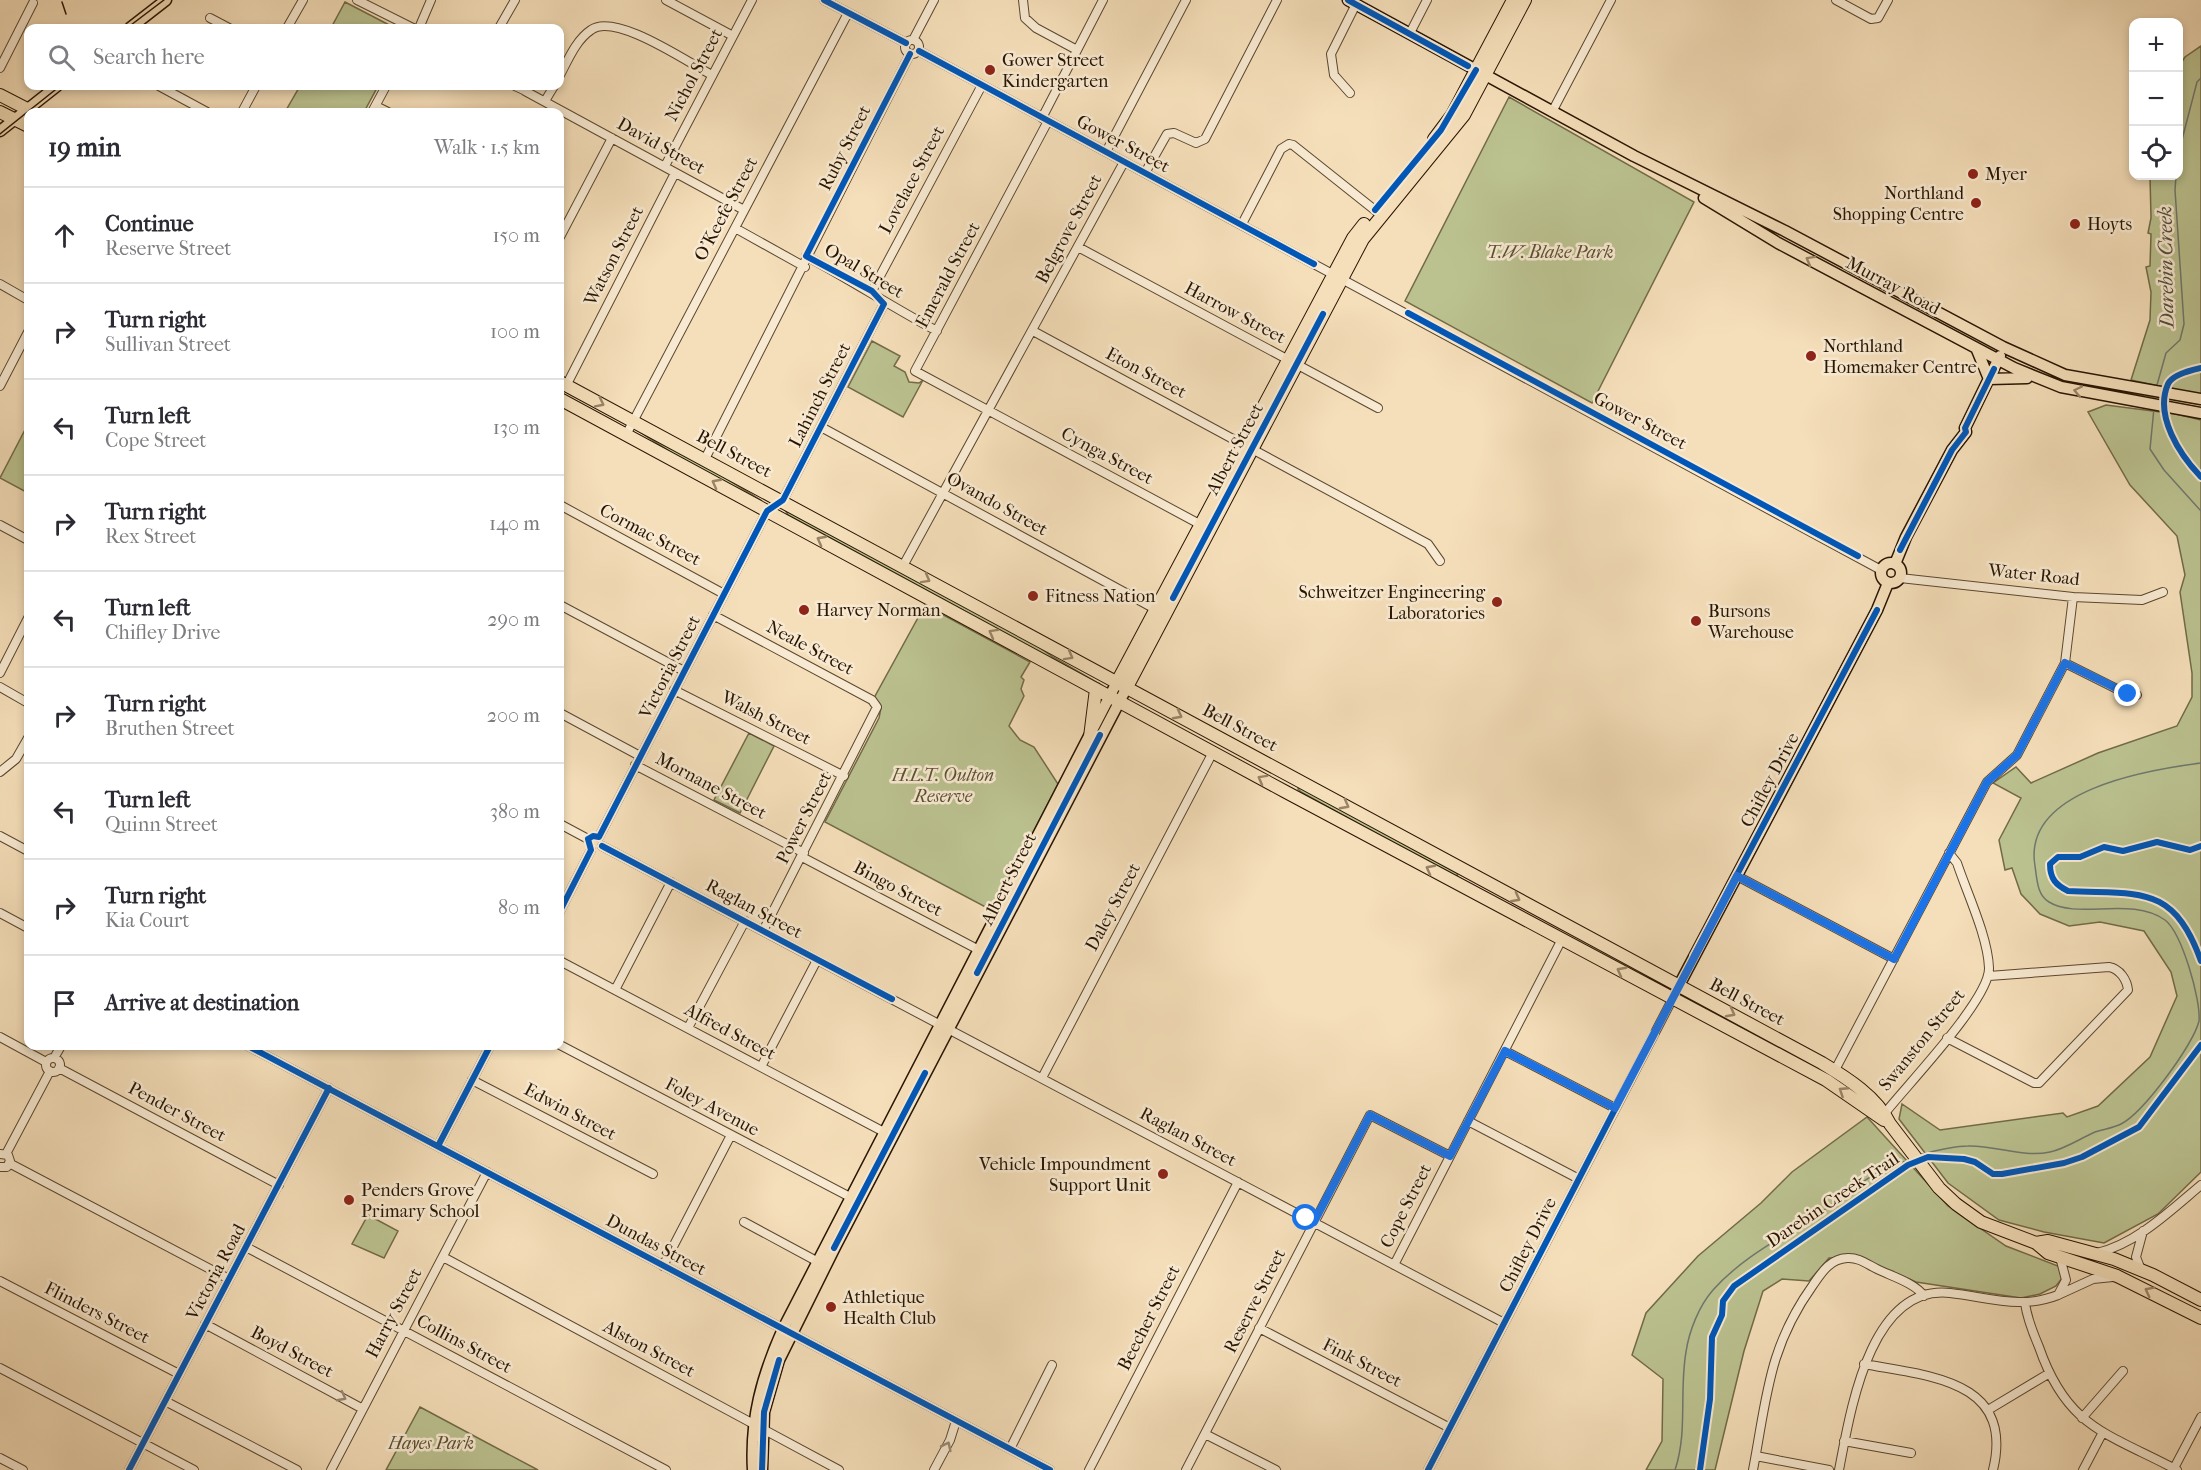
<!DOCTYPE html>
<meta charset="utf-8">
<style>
:root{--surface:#fff;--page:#f7f7f7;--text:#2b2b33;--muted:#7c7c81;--line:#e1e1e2}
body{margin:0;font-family:"IM FELL French Canon",serif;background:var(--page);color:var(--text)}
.controls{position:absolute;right:18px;top:18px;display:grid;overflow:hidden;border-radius:12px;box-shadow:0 3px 9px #0003}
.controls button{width:54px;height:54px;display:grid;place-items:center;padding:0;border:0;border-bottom:2px solid var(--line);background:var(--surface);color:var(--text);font:30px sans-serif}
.stop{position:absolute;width:18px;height:18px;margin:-14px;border:4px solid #1a73e8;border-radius:50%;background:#fff}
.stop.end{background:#1a73e8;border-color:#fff;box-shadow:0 2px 6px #0008}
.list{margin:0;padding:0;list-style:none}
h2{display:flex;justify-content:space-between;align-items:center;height:78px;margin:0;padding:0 24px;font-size:26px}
h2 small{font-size:20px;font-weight:400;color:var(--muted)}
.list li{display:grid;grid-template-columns:39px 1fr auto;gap:18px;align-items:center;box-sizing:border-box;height:96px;padding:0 24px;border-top:2px solid var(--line)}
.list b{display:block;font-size:22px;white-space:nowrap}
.list p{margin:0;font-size:20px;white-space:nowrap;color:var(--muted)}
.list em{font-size:20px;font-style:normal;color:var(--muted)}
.icon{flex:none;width:33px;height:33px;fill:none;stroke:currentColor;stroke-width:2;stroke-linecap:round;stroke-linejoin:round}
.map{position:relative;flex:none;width:2201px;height:1470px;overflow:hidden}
.search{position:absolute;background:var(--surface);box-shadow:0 3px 9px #0003;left:24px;top:24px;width:540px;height:66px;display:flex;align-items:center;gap:15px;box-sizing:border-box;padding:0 21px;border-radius:12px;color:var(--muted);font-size:22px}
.panel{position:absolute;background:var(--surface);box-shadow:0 3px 9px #0003;left:24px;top:108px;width:540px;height:942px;border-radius:12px}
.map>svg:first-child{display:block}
.green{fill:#bbc290;stroke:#726b48;stroke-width:1.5}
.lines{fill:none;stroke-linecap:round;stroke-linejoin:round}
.stream{stroke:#6f786e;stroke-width:1.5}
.minor-casing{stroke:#5b472f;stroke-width:10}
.major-casing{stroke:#281401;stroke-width:13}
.highway-casing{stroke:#281401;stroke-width:14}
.minor{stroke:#f8ead2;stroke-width:8}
.major{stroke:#f5dfba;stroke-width:10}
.highway{stroke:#f5dfba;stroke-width:12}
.tram{stroke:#281401;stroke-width:1.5}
.cycleway-casing{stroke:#f8ead2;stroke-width:10}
.cycleway{stroke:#0057b8;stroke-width:6}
.oneway{stroke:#998467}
.oneway2{stroke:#9a8a74}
.route{stroke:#1a73e8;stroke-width:8}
.poi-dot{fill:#8f2418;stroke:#f8ead2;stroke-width:2}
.labels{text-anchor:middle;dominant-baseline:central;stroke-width:5;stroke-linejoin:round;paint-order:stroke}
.poi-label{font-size:18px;fill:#281401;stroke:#f8ead2;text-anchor:start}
.street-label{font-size:18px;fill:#281401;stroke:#f8ead2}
.park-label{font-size:18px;font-style:italic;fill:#5b5133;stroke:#f8ead2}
.water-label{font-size:20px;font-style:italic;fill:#514e41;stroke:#f8ead2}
</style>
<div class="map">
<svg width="2201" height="1470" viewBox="0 0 2201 1470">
<rect width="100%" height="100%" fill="#f5dfba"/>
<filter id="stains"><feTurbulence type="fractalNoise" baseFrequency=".00333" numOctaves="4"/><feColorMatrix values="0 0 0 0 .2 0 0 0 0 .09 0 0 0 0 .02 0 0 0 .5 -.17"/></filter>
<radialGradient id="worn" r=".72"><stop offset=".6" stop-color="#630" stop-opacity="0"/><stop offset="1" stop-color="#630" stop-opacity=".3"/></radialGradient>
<path class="green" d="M345,2L395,28H331Z
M2201,46V395L2131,380L2150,320L2151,292L2146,267L2150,266L2151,234L2148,233L2151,218L2150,176H2178L2179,66L2185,57Z
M300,86H378L364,112H285Z
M1509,97L1694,202L1592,403L1405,301Z
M872,341L900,356L894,366L905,372L909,382L919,383L923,380L903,417L848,387Z
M2106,405L2176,414L2201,420V1172L2158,1214L2104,1243L2044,1232L1999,1220L1948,1183L1899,1119L1902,1104L1940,1130L2063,1113L2067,1117L2098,1106L2150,1057L2177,996L2171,972L2144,931L2100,922L2069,926L2040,914L2021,894L2012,868L2005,870L1999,840L2021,798L1993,783L2016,767L2031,783L2098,753L2177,726L2192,697V673L2180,592L2185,575L2177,536L2130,485L2088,412Z
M28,424V493L0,478Z
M637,430L702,463L762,501L678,457Z
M785,510L1024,636L1053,657L1103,686L788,515Z
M925,605L1030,662L1021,677L1024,680L1021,689L1024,696L1009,726L1020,740L1034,747L1058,784L993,911L825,822L879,718L881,708L874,698Z
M749,733L774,746L740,813L714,800Z
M1299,786L1457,873L1458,879L1301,792L1298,789Z
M1867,1117L1948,1206L2006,1246L2058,1266L2063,1277L2056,1286L2040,1294L2021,1298L1916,1282L1858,1257L1829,1258L1809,1281L1782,1279L1763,1291L1744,1351L1715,1470H1646L1662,1441L1663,1379L1632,1355L1646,1313L1698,1256L1761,1203L1792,1172Z
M368,1215L398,1231L384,1258L352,1244Z
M420,1407L538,1470H386Z"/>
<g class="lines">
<path class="stream" d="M2178,155L2197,82L2201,78
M2157,385L2166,353L2180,340L2184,324L2175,190L2176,176
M2154,408L2150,449L2164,470L2201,511
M1919,1155C1934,1151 1953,1146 1968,1146C1995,1145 2023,1158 2050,1152C2065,1149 2081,1138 2095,1132C2104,1129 2113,1128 2121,1124C2143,1113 2194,1044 2199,1021C2201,1000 2182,933 2165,920C2131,896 2078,920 2049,902C2037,895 2037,879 2035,866C2022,790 2147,770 2201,763
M1675,1470C1688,1431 1679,1392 1686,1352C1689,1331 1699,1306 1713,1290C1743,1256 1787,1235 1824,1210C1852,1190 1876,1168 1910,1160"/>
<g class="minor-casing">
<path id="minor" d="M357,0L413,28
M666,0L733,36
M824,0L906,43
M1023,0L1025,18L1036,28L1077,50
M1836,0L1871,19L1878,18L1888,0
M210,18L229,28
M287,28L303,0
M419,28L431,0
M499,28L515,0
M1410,33L1427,0
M905 47a7 7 0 1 1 14 0a7 7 0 1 1-14 0Z
M913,40L934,0
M919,51L1881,570
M0,68L33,3
M560,75C568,60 576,40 591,30C615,12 687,62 712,75
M159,86L207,112
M515,86L528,92
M525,91L744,210
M1350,93L1334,75L1331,54L1356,4
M545,101L554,86
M376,106L388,112
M242,112L256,86
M372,112L386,86
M1552,112L1611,0
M1042,118L1103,0
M1048,121L915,371L1205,527
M1106,152L1186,0
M665,166L752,0
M1145,173L1167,134L1174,133L1196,143L1205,139L1277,0
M1242,224L1281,149L1289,144L1293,145L1381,215
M735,228L805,267
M560,237L612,138
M1078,247L1378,408
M806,256C851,280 892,307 937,331
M0,284L28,300
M872,291L982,85
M1033,331L1244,445
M0,386L28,332
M566,386L675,173
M821,427L1157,610
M626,435L848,13
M1252,449L1428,544L1440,561
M705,459L910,54
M560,505L724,594
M0,525L28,540
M903,566L1124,162
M1900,578L2073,597L2142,600L2163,592
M560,605L684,671
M713,615L872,700L877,707L763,931
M2065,663L2121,691L2137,695
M0,673L28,618
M0,687L28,703
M674,690L844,776
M560,713L640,756
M635,765L804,853
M0,772L16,759L28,738
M560,824L588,839
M0,836L28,851
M599,837L767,511L783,500L884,304
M602,846L1504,1323
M802,857L979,950
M1737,876L1894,959
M560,911L591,850
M0,913L28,928
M560,961L884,1132
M615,990L671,882
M688,1028L745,921
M0,1037L46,1062
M1947,1038L2034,1083H2039L2128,990C2127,980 2120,969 2109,967L1989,976
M560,1045L850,1197
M248,1046L1050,1470
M1505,1051L1615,1108
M46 1065a7 7 0 1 1 14 0a7 7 0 1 1-14 0Z
M54,1058L61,1046
M761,1067L817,960
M59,1068L279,1185
M1835,1070L1987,782L2017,755L2065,663L2073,597
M1042,1078L1213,752
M472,1080L653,1174
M1885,1113C1907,1085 1990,999 1989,968C1988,937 1967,893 1957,863L1949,853
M1468,1121L1579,1179
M438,1146L490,1046
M0,1154L8,1155L10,1161L7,1167H0
M6,1154L50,1071
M9,1163L229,1279
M744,1222L822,1264
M246,1247L666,1470
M2097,1253C2136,1244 2170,1211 2201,1185
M443,1257L839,1470
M1394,1265L1562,939
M663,1266L731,1135
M2141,1270L2136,1257L2143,1231
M0,1281L179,1374
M2058,1295L2093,1279L2113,1277
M2058,1295L2066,1280L2060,1257
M2025,1303C2027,1318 2033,1333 2039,1347C2067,1428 2107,1433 2177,1470
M205,1324L363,1409
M1259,1328L1450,1428
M1864,1364C1927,1376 2015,1379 1993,1470
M0,1368L194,1470
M165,1401L297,1470
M1988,1410L2048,1374
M2082,1418L2123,1371
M1205,1434L1276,1470
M1844,1441L1911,1453
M1010,1449L1052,1365
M1756,1456L1829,1470
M0,1458L23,1470
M129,1470L329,1088
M331,1470L487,1172
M934,1470L950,1440L956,1421
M1089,1470L1238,1182
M1186,1470L1370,1115L1450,1156
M1428,1470L1673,998
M1753,1470C1767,1397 1768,1348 1813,1285C1822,1272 1830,1259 1847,1258C1858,1257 1867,1264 1877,1269C1891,1276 1915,1283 1924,1296
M1839,1470C1850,1414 1869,1284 1950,1293C1988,1297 2021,1310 2058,1295
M2083,1470L2103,1432
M2173,1470L2201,1417"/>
</g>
<g class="major-casing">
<path id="major" d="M1348,0L1634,156L1785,231L2003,347L2065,375L2201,399
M130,28L166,0
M0,131L57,86
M1704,198L1778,243L2014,368L2061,387L2201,413
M1977,350L1989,379
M1989,379L2027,378
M1881 573a10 10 0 1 1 20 0a10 10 0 1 1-20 0Z
M1895,564L1906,537L1952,450L1966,432L1965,428L2000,356
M1675,993L1877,610L1888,583
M753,1470C750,1419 762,1376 783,1329L1117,682
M762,1470L764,1412L779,1360L836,1245L1127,687"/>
</g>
<g class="highway-casing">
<path id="highway" d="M0,95L33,112
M0,112L28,126
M1434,139L1452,115L1513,0
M560,382L1822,1063C1847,1078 1877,1097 1890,1124L1939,1188L1956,1204L1981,1222L2036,1243L2048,1241L2114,1259L2153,1275L2201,1300
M560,399L1286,792L1826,1080L1884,1120
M1117,682L1353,238L1364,224
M1127,687L1363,239L1464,115L1525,0
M1090,737L1096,689
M2036,1243L2048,1253L2117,1276L2201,1318"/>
</g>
<use href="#minor" class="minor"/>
<use href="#major" class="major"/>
<use href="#highway" class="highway"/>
<path class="tram" d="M62,2L66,14
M127,28L164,0
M0,134L60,86"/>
<g class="cycleway-casing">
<path id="cycleway" d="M824,0L906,43
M1348,0L1468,66
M919,51L1314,264
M1375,210L1441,130L1476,70
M1408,313L1858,556
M2201,368C2192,370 2172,375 2168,384C2154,416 2180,455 2201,477
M1900,550L1952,450L1966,432L1965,428L1994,369
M1173,598L1323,314
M588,839L593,836L599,837L767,511L783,500L884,304L872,291L806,256L910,54
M602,846L892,999
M2201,846L2190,850L2157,842L2123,851L2104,847L2080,857H2058L2050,864C2050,879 2056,885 2068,891C2139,895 2173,883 2201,961
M560,911L591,850L588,839
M1694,956L1877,610
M977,973L1100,735
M248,1046L1050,1470
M438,1146L490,1046
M834,1248L925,1073
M129,1470L329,1088
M762,1470L764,1412L779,1360
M1428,1470L1654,1034
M1700,1470L1710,1399L1712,1337L1722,1315L1723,1301L1734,1286L1908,1165L1928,1157L1964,1159L1975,1162L1993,1174H2002L2064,1163L2082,1157L2139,1127L2201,1045"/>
</g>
<use href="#cycleway" class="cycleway"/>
</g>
<defs><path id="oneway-chevron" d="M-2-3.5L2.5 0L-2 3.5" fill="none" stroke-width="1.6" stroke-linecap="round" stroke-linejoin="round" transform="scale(1.5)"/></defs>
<g class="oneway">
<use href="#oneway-chevron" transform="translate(1810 260) rotate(-151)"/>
<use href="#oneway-chevron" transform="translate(2078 391) rotate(-168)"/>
<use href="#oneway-chevron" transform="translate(600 403) rotate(27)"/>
<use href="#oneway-chevron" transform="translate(716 483) rotate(-152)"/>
<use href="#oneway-chevron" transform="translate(821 540) rotate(-152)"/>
<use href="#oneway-chevron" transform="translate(926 579) rotate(29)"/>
<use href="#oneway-chevron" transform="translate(993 633) rotate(-151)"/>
<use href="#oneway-chevron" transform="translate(1069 656) rotate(29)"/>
<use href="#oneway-chevron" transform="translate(1178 715) rotate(28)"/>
<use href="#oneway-chevron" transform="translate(1262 779) rotate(-151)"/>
<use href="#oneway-chevron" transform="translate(1345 805) rotate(28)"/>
<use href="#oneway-chevron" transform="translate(1430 869) rotate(-152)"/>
<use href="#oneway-chevron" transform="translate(1516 898) rotate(28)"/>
<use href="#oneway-chevron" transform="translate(1621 971) rotate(-152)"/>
<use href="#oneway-chevron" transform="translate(1731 1013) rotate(28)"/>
<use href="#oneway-chevron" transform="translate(1843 1091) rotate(-147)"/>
<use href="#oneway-chevron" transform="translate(2149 1291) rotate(-153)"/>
</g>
<g class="oneway2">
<use href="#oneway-chevron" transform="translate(342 1397) rotate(28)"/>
<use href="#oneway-chevron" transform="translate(947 1446) rotate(-64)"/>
</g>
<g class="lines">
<path class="route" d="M1306,1218L1314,1222L1370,1115L1450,1156L1505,1051L1615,1108L1737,876L1894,959L1987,782L2017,755L2065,663L2128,694"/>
</g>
<g class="poi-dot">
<circle cx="990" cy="70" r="6"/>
<circle cx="1973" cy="174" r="6"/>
<circle cx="1976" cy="203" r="6"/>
<circle cx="2075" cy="224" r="6"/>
<circle cx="1811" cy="356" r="6"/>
<circle cx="1033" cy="596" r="6"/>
<circle cx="1497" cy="602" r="6"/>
<circle cx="804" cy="610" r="6"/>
<circle cx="1696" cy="621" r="6"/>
<circle cx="1163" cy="1174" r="6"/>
<circle cx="349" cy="1200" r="6"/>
<circle cx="831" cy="1307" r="6"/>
</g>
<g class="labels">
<g class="poi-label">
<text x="1002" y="60">Gower Street<tspan x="1002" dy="21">Kindergarten</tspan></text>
<text x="1985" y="174">Myer</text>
<text x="1964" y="193" text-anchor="end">Northland<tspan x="1964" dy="21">Shopping Centre</tspan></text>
<text x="2087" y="224">Hoyts</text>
<text x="1823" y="346">Northland<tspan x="1823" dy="21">Homemaker Centre</tspan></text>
<text x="1485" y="592" text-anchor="end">Schweitzer Engineering<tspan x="1485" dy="21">Laboratories</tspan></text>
<text x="1045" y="596">Fitness Nation</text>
<text x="816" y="610">Harvey Norman</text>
<text x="1708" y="611">Bursons<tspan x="1708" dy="21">Warehouse</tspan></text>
<text x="1151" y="1164" text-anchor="end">Vehicle Impoundment<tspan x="1151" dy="21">Support Unit</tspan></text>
<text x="361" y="1190">Penders Grove<tspan x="361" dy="21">Primary School</tspan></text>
<text x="843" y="1297">Athletique<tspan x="843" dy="21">Health Club</tspan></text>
</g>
<g class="street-label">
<text transform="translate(694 75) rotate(-62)">Nichol Street</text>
<text transform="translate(1123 144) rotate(28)">Gower Street</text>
<text transform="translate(661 146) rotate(29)">David Street</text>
<text transform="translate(845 148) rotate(-63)">Ruby Street</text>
<text transform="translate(912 180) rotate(-62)">Lovelace Street</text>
<text transform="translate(726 209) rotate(-62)">O'Keefe Street</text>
<text transform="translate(1069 229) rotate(-62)">Belgrove Street</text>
<text transform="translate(614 256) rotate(-63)">Watson Street</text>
<text transform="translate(864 271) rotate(31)">Opal Street</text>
<text transform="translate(948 275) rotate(-62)">Emerald Street</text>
<text transform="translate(1893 286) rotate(28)">Murray Road</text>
<text transform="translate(1235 313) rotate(28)">Harrow Street</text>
<text transform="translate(1146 373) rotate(28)">Eton Street</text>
<text transform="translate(820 395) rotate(-63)">Lahinch Street</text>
<text transform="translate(1640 421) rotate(28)">Gower Street</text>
<text transform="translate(1235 449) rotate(-62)">Albert Street</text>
<text transform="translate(734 454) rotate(28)">Bell Street</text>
<text transform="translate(1107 456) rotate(28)">Cynga Street</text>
<text transform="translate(997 504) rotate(29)">Ovando Street</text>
<text transform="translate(650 535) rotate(28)">Cormac Street</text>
<text transform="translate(2034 575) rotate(6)">Water Road</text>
<text transform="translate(810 648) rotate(28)">Neale Street</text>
<text transform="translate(670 667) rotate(-63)">Victoria Street</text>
<text transform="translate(766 718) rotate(27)">Walsh Street</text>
<text transform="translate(1240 728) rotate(28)">Bell Street</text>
<text transform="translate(1770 780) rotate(-62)">Chifley Drive</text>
<text transform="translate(711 786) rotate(28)">Mornane Street</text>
<text transform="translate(804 818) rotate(-63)">Power Street</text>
<text transform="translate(1009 879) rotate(-63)">Albert Street</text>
<text transform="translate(898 889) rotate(28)">Bingo Street</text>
<text transform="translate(1113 907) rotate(-62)">Daley Street</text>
<text transform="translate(754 909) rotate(28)">Raglan Street</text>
<text transform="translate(1747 1002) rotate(28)">Bell Street</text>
<text transform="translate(730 1032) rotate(28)">Alfred Street</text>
<text transform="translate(1922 1040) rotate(-51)">Swanston Street</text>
<text transform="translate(712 1107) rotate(28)">Foley Avenue</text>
<text transform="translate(177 1112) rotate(28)">Pender Street</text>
<text transform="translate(570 1112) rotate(28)">Edwin Street</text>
<text transform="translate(1188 1137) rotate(28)">Raglan Street</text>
<text transform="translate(1833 1200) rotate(-34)">Darebin Creek Trail</text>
<text transform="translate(1406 1206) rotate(-63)">Cope Street</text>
<text transform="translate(656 1245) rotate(28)">Dundas Street</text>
<text transform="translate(1528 1245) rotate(-63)">Chifley Drive</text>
<text transform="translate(216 1272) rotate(-62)">Victoria Road</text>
<text transform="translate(1255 1301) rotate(-63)">Reserve Street</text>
<text transform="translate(97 1313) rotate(27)">Flinders Street</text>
<text transform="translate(394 1313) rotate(-62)">Harry Street</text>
<text transform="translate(1149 1318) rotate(-63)">Beecher Street</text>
<text transform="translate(464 1344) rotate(28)">Collins Street</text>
<text transform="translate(649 1349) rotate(28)">Alston Street</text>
<text transform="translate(292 1352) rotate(28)">Boyd Street</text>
<text transform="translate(1362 1363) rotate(27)">Fink Street</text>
</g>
<g class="park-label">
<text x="1550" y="252">T.W. Blake Park</text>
<text x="943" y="775">H.L.T. Oulton<tspan x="943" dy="21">Reserve</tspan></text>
<text x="431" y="1443">Hayes Park</text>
</g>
<g class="water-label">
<text transform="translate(2166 267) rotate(-91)">Darebin Creek</text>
</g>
</g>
<rect width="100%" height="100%" filter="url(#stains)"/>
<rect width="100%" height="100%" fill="url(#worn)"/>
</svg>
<div class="controls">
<button>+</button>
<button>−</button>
<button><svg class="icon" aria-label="locate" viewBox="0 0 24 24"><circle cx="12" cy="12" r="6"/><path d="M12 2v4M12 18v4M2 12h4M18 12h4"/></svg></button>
</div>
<div class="stop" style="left:1306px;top:1218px"></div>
<div class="stop end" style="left:2128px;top:694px"></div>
<div class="search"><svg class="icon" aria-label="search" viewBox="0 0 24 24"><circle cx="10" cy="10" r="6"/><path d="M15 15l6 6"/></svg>Search here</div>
<section class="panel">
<h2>19 min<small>Walk · 1.5 km</small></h2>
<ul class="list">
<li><svg class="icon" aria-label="ahead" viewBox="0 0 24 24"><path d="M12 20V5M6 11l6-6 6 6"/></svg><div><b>Continue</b><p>Reserve Street</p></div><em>150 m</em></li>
<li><svg class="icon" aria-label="right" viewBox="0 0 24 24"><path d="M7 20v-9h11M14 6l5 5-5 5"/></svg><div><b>Turn right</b><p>Sullivan Street</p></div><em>100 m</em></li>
<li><svg class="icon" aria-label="left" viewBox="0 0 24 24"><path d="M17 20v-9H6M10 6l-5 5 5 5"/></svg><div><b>Turn left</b><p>Cope Street</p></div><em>130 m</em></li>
<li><svg class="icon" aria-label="right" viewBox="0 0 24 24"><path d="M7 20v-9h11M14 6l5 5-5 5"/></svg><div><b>Turn right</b><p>Rex Street</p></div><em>140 m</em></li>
<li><svg class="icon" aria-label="left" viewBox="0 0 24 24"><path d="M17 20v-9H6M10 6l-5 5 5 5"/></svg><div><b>Turn left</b><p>Chifley Drive</p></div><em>290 m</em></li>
<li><svg class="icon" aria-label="right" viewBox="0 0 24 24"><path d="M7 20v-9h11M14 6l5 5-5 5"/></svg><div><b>Turn right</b><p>Bruthen Street</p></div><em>200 m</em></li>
<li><svg class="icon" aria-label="left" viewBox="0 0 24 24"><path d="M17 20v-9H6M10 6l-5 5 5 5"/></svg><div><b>Turn left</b><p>Quinn Street</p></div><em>380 m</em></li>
<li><svg class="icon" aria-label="right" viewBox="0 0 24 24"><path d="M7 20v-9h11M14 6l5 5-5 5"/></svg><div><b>Turn right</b><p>Kia Court</p></div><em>80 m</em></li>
<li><svg class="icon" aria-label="arrive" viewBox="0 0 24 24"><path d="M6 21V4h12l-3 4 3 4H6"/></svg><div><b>Arrive at destination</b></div></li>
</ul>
</section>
</div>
